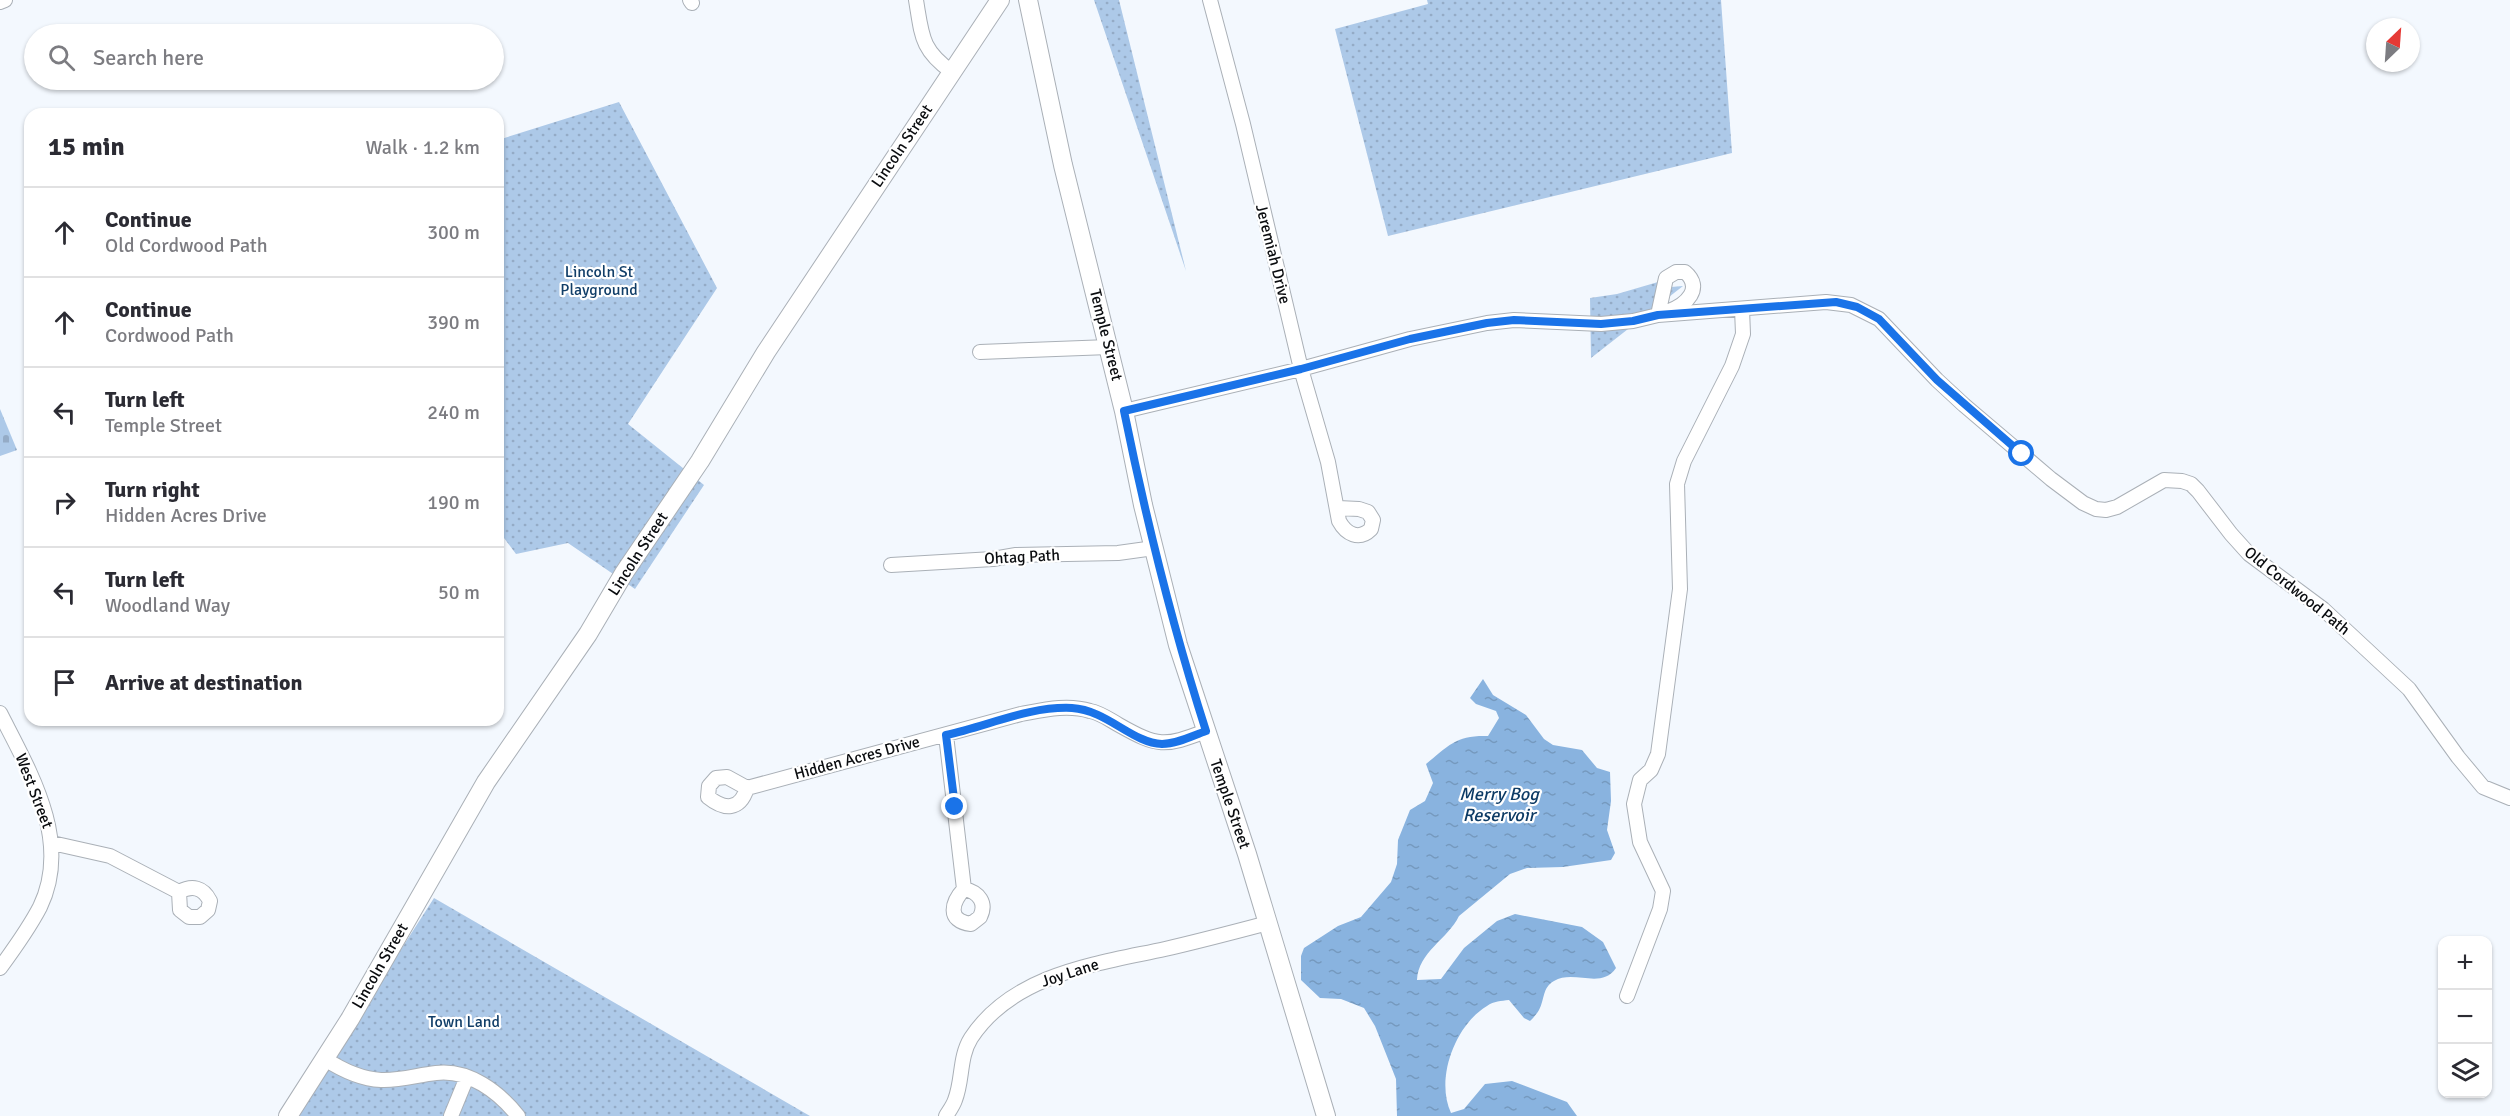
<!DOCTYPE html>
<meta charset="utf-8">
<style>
:root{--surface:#fff;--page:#f7f7f7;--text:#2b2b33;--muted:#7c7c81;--line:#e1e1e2}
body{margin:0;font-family:Signika,sans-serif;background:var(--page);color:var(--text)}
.controls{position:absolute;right:18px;bottom:18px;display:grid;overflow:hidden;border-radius:12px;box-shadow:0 2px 4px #0004}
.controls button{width:54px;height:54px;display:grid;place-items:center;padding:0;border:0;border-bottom:2px solid var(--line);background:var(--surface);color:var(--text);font:30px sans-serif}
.compass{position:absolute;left:2366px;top:18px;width:54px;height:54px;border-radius:50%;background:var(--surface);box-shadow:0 2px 4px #0004;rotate:25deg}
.stop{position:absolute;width:18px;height:18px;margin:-14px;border:4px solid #1a73e8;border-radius:50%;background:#fff}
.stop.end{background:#1a73e8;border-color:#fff;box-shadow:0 2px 6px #0008}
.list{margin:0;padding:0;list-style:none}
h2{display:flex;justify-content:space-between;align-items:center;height:78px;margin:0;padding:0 24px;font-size:26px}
h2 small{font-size:20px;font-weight:400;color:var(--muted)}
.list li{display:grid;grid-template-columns:39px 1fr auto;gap:18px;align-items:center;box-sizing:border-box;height:90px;padding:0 24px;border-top:2px solid var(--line)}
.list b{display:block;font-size:22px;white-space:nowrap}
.list p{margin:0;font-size:20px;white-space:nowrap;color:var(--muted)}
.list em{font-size:20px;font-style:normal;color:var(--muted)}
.icon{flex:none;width:33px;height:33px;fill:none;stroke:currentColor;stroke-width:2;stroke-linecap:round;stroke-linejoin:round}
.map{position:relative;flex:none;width:2510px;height:1116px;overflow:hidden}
.search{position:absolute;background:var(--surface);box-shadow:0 2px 4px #0004;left:24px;top:24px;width:480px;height:66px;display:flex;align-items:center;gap:15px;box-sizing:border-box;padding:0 21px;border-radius:33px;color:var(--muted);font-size:22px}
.panel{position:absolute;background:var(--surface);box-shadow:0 2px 4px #0004;left:24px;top:108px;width:480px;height:618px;border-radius:18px}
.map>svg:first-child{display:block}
.cemetery{fill:url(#cemetery-stones)}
.park{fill:url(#park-dots)}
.water{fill:url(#water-ripples)}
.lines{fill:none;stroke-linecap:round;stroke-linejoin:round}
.minor-casing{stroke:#aab0b7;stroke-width:16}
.major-casing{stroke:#aab0b7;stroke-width:20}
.minor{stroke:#fff;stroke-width:14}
.major{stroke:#fff;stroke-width:18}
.route{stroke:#1a73e8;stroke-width:8}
.labels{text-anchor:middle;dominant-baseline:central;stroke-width:4.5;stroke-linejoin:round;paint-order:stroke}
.street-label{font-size:16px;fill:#0a0c0f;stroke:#fff}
.park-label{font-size:16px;fill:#113e68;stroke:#fff}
.water-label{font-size:18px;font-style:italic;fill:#0d3b65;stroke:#fff}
</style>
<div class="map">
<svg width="2510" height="1116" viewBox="0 0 2510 1116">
<defs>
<pattern id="cemetery-stones" width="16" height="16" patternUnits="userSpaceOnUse" patternTransform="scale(1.5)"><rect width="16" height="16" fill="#adc9e8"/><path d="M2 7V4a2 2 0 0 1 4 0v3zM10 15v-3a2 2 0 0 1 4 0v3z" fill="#94abc6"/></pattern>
<pattern id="park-dots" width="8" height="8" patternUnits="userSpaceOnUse" patternTransform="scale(1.5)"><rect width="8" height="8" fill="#adc9e8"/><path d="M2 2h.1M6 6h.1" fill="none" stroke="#94abc6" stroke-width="1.8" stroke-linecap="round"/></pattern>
<pattern id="water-ripples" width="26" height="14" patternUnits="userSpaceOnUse" patternTransform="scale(1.5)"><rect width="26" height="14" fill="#89b3df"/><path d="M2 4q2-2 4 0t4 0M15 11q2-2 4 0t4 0" fill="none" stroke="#7599be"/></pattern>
</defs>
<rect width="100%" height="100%" fill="#f3f8fe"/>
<path class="cemetery" d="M0,409L17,450L0,456Z"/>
<path class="park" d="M1094,0H1119L1186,271Z
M1427,0H1721L1732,153L1388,236L1335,29L1428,4Z
M619,102L717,288L628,424L704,485L635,589L568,543L516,554L504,538L498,539V140Z
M1658,282L1671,287L1683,286L1591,358L1590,298L1617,294Z
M434,898L810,1116H294Z"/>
<path class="water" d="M1483,679L1493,695L1526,715L1544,739L1553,745L1582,750L1597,768L1610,772L1611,801L1607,830L1615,853L1611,860L1563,867L1527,868L1510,874L1459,916C1448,939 1418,952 1417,980L1441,979L1464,948L1497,921L1515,914L1582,927L1603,942L1616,968C1601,990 1574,969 1554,981C1542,988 1545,999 1539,1010C1537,1014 1533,1018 1530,1021L1524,1018L1509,1000C1501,1001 1494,1001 1487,1006C1455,1025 1435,1079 1451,1113L1464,1109L1485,1084L1512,1081L1567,1102L1577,1116H1397L1396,1079L1375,1026L1364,1008L1341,999L1320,998L1301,980V956L1304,948L1338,926L1361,917L1391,882L1397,864L1398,840L1410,810L1425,801L1433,783L1426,764C1449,745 1457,735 1488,736L1499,718L1496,711L1476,704L1470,698Z"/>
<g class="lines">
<g class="minor-casing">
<path id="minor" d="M690,0L692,3
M916,0C922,36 921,50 952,72
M1210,0L1243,124L1301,369L1328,462L1339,521C1346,534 1359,541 1371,529L1373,520L1368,512L1359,509L1338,508
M0,2L5,0
M1658,315L1826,302L1851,305L1879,319L1937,380L1964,405L2051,479L2083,503L2096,509L2106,510L2117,507L2164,480L2182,481L2191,484L2198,491L2231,534L2249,554L2323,609L2409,689L2458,757L2483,787L2510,798
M980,352L1109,347
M1124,411L1301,369L1410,339L1487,323L1514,320L1601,324L1633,321L1658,315L1666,278L1676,272H1685C1704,288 1686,305 1669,311
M891,565L993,559L1016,555L1118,553L1154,548
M0,713C30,772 72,841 40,907C29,928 14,949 0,968
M946,735L964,889C979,892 987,903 980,917L971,924C946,921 952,902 964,889
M747,788L727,777L716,778L709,786L708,797C724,810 740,811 747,788L1021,714C1043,710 1067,704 1090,711C1101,713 1110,720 1119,725C1158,747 1164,747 1206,731
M52,843L110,856L179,892L180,910L189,917H200L208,910L210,901C203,887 192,885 179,892
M1627,996L1660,909L1663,891L1640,842L1634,804L1640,780L1651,770L1658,754L1680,589L1677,484L1684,461L1732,366L1743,334L1742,309
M325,1059C342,1070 360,1079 381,1080C399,1081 418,1075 436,1073C469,1069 499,1092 518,1116
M451,1116L467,1077
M946,1116C949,1111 953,1106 955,1100C963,1080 959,1057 971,1038C1013,974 1096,964 1165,949C1200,941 1234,932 1268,923"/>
</g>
<g class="major-casing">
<path id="major" d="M1028,0L1063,165L1124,411L1143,505L1178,645L1247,854L1326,1116
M288,1116L350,1019L486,782L588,634L624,573L700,461L766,352L1000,0"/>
</g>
<use href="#minor" class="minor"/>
<use href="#major" class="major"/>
</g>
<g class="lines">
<path class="route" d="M955,807L946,735C988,726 1029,706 1072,708C1107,710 1132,743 1162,744C1177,744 1192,736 1206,731C1172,625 1146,519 1124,411L1301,369L1410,339L1487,323L1514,320L1601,324L1633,321L1658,315L1836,302L1857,307L1879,319L1937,380L2022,454"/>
</g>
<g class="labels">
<g class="street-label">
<text transform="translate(902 146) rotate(-56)">Lincoln Street</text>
<text transform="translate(1273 254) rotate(76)">Jeremiah Drive</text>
<text transform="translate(1106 335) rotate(76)">Temple Street</text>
<text transform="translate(638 554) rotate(-57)">Lincoln Street</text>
<text transform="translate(1022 557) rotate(-3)">Ohtag Path</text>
<text transform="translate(2297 591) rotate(39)">Old Cordwood Path</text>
<text transform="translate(857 758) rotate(-15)">Hidden Acres Drive</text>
<text transform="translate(34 791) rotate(69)">West Street</text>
<text transform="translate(1230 804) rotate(71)">Temple Street</text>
<text transform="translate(380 966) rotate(-60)">Lincoln Street</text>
<text transform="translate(1070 973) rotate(-18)">Joy Lane</text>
</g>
<g class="park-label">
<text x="599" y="272">Lincoln St<tspan x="599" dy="18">Playground</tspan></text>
<text x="464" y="1022">Town Land</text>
</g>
<g class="water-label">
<text x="1499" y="794">Merry Bog<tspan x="1499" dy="21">Reservoir</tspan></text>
</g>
</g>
</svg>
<div class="controls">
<button>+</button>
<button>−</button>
<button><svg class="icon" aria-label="layers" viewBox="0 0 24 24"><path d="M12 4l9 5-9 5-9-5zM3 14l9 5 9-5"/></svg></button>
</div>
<svg class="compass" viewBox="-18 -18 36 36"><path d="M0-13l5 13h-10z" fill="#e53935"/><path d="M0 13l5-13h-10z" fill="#7c7c81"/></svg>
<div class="stop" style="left:2022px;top:454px"></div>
<div class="stop end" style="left:955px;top:807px"></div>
<div class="search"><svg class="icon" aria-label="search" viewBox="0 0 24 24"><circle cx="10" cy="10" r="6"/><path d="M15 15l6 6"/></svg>Search here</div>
<section class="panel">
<h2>15 min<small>Walk · 1.2 km</small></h2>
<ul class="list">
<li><svg class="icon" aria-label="ahead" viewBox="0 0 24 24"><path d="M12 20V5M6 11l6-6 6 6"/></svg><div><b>Continue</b><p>Old Cordwood Path</p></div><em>300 m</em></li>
<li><svg class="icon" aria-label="ahead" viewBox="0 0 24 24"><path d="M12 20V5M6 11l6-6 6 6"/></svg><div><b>Continue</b><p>Cordwood Path</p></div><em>390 m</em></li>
<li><svg class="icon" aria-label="left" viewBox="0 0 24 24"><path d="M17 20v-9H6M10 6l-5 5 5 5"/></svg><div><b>Turn left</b><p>Temple Street</p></div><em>240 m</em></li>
<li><svg class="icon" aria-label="right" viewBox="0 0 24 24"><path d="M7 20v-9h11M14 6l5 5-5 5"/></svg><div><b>Turn right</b><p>Hidden Acres Drive</p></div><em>190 m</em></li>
<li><svg class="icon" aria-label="left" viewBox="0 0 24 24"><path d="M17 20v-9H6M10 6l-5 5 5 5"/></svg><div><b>Turn left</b><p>Woodland Way</p></div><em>50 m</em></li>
<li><svg class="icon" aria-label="arrive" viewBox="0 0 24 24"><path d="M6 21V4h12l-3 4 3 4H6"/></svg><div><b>Arrive at destination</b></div></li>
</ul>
</section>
</div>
